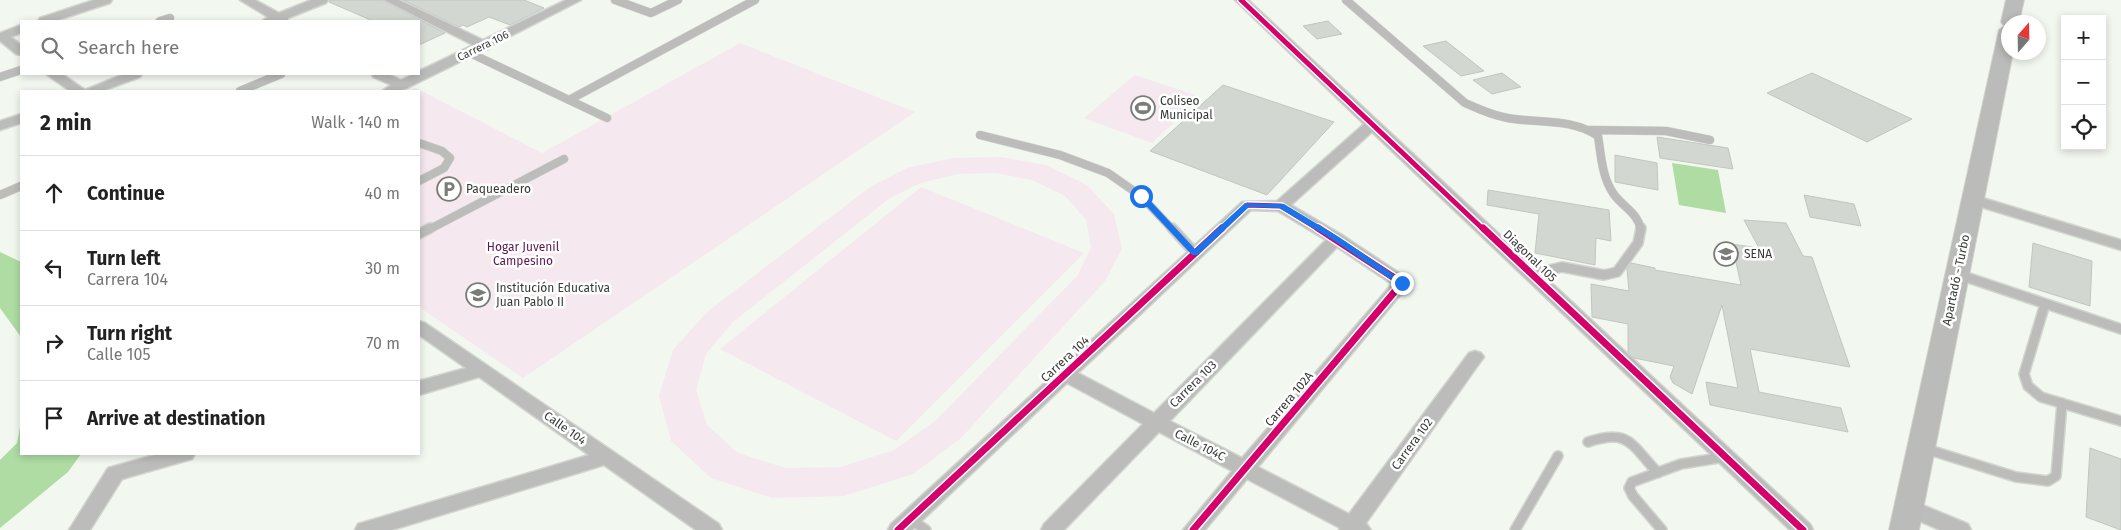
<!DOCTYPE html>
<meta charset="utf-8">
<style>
:root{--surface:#fff;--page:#f6f6f6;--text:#222;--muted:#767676;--line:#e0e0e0}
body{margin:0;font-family:"Fira Sans",sans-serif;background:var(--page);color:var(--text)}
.controls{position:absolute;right:15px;top:15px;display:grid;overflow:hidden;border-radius:0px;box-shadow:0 2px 8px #0003}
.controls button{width:45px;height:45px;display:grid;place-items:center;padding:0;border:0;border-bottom:1px solid var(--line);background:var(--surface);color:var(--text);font:25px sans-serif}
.compass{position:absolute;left:2001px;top:15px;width:45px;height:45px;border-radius:50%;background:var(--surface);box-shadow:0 2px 8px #0003;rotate:20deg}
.stop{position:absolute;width:15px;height:15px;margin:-11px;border:4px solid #1a73e8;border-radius:50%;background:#fff}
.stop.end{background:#1a73e8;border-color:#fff;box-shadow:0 1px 5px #0008}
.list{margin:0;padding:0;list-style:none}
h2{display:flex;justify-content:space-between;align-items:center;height:65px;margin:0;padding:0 20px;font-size:21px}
h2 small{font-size:16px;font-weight:400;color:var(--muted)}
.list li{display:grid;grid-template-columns:32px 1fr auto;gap:15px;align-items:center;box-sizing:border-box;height:75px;padding:0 20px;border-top:1px solid var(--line)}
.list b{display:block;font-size:19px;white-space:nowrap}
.list p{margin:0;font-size:16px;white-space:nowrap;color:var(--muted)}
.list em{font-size:16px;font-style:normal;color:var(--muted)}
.icon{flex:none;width:28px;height:28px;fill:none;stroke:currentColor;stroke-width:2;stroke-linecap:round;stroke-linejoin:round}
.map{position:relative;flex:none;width:2121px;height:530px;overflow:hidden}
.search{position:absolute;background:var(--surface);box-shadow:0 2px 8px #0003;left:20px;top:20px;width:400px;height:55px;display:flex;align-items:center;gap:12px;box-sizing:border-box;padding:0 18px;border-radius:0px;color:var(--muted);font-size:19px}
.panel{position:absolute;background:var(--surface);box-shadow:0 2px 8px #0003;left:20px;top:90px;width:400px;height:365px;border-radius:0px}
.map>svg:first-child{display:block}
.green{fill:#f5e8ef;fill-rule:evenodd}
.water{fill:#aedca3}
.building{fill:#d3d7d1;stroke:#c2c6c0}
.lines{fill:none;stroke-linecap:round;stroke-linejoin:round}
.lane-far1-casing{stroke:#d1d5cf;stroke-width:9}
.lane-casing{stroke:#d1d5cf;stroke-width:12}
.street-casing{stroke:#d1d5cf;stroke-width:3}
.secondary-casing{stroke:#d1d5cf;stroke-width:2}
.lane-far1{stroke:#bcbcbb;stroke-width:8}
.lane{stroke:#bcbcbb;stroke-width:9}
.street{fill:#bcbcbb;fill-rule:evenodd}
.secondary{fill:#bbbbba;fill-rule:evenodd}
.cycleway-far1-casing{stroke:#fff;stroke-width:8}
.cycleway-casing{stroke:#fff;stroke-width:10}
.cycleway-far1{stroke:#d6006c;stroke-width:5}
.cycleway{stroke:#d6006c;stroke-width:7}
.route{fill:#1a73e8}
.labels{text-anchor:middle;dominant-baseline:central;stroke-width:5;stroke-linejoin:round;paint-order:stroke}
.far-street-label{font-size:11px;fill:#363b35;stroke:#fff}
.poi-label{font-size:12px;fill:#363b35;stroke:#fff;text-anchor:start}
.park-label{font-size:12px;fill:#5d1650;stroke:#fff}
.street-label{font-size:12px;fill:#363b35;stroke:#fff}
</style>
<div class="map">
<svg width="2121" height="530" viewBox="0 0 2121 530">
<rect width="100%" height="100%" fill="#f2f8f0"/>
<path class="green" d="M740,43L915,112L523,378L419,307V91H409L416,88L542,153Z
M1135,75L1201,97L1152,143L1084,118Z
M1001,157L1046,165L1087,185L1114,214L1122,249L1105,281L961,438L913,474L844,496L772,498L711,478L671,441L659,396L673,350L707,312L870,187L907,168L953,158ZM996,173L1032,180L1065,196L1086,220L1091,247L1078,275L935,421L894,450L841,467L786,468L738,453L707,425L696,390L706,354L733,322L890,198L921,183L958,174Z
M921,187L1084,253L896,441L720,349Z"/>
<path class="water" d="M1672,163L1718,170L1726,213L1679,205Z
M0,252L21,262V337L0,308Z
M21,422V454H81L68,472L0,528V460L17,443Z"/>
<path class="building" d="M330,0H382L445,33L419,45V21H373L329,2Z
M403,0H524L544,8L510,25L489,17L467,27L463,25L459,27Z
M1328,21L1342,34L1317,39L1303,26Z
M1446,41L1484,71L1461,76L1423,46Z
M1502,73L1521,87L1492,94L1473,80Z
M1812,73L1912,119L1867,142L1767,93Z
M1223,85L1334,122L1267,195L1150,151Z
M1657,137L1728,148L1733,169L1660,158Z
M1615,155L1657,163L1658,190L1615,182Z
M1488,190L1609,210L1611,241L1596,238L1595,265L1535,253L1539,214L1487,205Z
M1804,195L1854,204L1861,226L1810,217Z
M1744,220L1786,223L1803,256L1812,257L1850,367L1750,349L1759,392L1841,408L1848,432L1710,405L1706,382L1738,388L1722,305L1692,394L1673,383L1670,377L1674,366L1634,358L1628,352V324L1592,317L1591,284L1629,291L1627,269L1631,263L1655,268V270L1741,285L1732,244L1759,248Z
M2033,243L2092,261L2090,306L2029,287Z
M2090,448L2121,459V530L2086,517Z"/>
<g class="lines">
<g class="lane-far1-casing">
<path id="lane-far1" d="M615,0L651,13L678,0
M1346,0L1465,103C1481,110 1497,117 1514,119C1543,123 1573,119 1598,136C1601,155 1602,177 1613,193C1622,207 1637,211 1641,230
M160,21L170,18
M470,53L607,118
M0,77L21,70
M240,91L281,74
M569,100L755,0
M1590,130L1666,131L1710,140
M980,135L1060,155L1108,173L1141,196L1173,230
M419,143L442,151L450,158L444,168L419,181
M0,195L21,186
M428,230L564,159"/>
</g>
<g class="lane-casing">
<path id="lane" d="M1172,228L1195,253
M419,234L430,228
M1532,274L1562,267L1604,275L1617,272L1638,243L1641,228
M1957,274L2121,329
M2045,304L2024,374L2028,386L2041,397L2121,421
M1588,442C1630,428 1631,445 1658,473
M1923,448L2016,477L2048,481L2056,476L2062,403
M910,519L926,530
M1515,530L1558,456
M1662,530L1633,496L1629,488L1632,482L1681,464L1725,457"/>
</g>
<g class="street-casing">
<path id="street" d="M94,0H112L110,3L55,21H38L40,18Z
M240,0H255L279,13L311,0H328L326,3L288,18V21H262L268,17Z
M384,0H399L483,40L566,0H581L491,46L489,49L484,50L407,88L399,91H382L391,85L373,77L372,74H388L401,80L414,74H419V71L473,45Z
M1235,0H1248L1810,524L1813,530H1790L1372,132L1291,205L1342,235L1408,279L1410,283L1258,467L1349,514L1469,353L1475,351L1481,353L1484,357L1481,361L1366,523L1371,530H1339L1340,528L1247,479L1205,530H1183L1232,471L1159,432L1064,530H1041L1044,524L1143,424L1067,383L912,530H888L891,524L1242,202L1277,201L1364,124ZM1251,210L1278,211L1326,240L1154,413L1078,373ZM1337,247L1392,284L1242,458L1170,421Z
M21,25V33L11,37L21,45V55L16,54L0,41V33Z
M46,74H62L85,90L124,74H142L140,77L102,91H70Z
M21,114V123L0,130V121Z
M1973,195L2121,240V250L1968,203L1965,200L1968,197Z
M419,321L425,323L719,524L722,530H696L604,465L392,530H355L358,524L365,522L589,455L479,377L419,395V381L466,368L419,335Z
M158,454H195L192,459L122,479L90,530H69L108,468Z
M1908,499L1968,524L1971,530H1940L1901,513L1898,507L1901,501Z"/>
</g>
<g class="secondary-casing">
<path id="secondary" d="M2006,0H2024L2019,22H2008V52H2013L1919,530H1889L1999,30L2004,26L2001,22Z"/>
</g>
<use href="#lane-far1" class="lane-far1"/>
<use href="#lane" class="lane"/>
<use href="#street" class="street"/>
<use href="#secondary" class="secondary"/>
<g class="cycleway-far1-casing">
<path id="cycleway-far1" d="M1241,0L1484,230
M1221,230L1247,205L1281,206L1320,230"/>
</g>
<g class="cycleway-casing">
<path id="cycleway" d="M1483,228L1803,530
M898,530L1222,228
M1193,530L1402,283L1318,228"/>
</g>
<use href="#cycleway-far1" class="cycleway-far1"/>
<use href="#cycleway" class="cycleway"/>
</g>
<path class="route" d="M1138,194H1144L1195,249L1245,203L1284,204L1339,237L1406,283L1402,286L1399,285L1333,240L1279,208L1249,207L1198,255H1192L1138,197Z"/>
<defs>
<g id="stadium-ring" transform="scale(1.25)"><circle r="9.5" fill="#fff" stroke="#787d76" stroke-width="1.5"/><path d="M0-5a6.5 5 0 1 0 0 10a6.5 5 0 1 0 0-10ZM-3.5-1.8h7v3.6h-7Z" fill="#787d76"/></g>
<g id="parking-ring" transform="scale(1.25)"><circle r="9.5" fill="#fff" stroke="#787d76" stroke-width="1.5"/><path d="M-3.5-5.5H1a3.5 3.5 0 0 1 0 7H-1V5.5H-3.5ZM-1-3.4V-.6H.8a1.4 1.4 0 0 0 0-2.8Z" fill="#787d76"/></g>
<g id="university-ring" transform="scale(1.25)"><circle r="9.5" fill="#fff" stroke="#787d76" stroke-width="1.5"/><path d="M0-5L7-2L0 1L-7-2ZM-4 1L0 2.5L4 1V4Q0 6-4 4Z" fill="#787d76"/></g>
<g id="school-ring" transform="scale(1.25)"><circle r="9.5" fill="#fff" stroke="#787d76" stroke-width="1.5"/><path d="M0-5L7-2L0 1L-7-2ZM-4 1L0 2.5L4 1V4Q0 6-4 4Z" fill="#787d76"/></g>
</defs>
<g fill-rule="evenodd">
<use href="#stadium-ring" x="1143" y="108"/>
<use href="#parking-ring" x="449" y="189"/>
<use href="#university-ring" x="1726" y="254"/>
<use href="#school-ring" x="478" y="295"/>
</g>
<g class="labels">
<g class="far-street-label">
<text transform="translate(483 46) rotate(-26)">Carrera 106</text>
</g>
<g class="poi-label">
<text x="1160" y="101">Coliseo<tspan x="1160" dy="14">Municipal</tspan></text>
<text x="466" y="189">Paqueadero</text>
<text x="1744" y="254">SENA</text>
<text x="496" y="288">Institución Educativa<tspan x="496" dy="14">Juan Pablo II</tspan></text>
</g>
<g class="park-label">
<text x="523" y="247">Hogar Juvenil<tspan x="523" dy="14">Campesino</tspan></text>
</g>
<g class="street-label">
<text transform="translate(1530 256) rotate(44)">Diagonal 105</text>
<text transform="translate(1956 280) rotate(-78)">Apartadó - Turbo</text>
<text transform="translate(1065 359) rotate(-43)">Carrera 104</text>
<text transform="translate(1193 384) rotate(-45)">Carrera 103</text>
<text transform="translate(1289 399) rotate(-50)">Carrera 102A</text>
<text transform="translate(565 428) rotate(35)">Calle 104</text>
<text transform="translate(1412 444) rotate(-54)">Carrera 102</text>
<text transform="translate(1200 445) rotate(27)">Calle 104C</text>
</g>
</g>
</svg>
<div class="controls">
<button>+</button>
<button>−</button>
<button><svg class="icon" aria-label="locate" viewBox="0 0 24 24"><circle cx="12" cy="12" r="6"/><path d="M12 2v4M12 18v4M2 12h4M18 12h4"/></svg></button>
</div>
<svg class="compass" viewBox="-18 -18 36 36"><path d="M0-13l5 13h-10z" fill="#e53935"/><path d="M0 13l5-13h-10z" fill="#767676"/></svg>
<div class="stop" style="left:1141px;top:196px"></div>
<div class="stop end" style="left:1402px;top:283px"></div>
<div class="search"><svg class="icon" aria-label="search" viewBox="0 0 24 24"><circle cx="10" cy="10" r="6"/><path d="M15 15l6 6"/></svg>Search here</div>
<section class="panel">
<h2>2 min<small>Walk · 140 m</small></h2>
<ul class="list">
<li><svg class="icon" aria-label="ahead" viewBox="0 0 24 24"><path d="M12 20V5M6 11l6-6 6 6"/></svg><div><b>Continue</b></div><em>40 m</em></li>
<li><svg class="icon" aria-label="left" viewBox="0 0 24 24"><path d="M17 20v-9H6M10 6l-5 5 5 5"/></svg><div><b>Turn left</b><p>Carrera 104</p></div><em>30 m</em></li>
<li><svg class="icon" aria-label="right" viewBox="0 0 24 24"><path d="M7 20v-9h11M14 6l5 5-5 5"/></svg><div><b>Turn right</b><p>Calle 105</p></div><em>70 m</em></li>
<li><svg class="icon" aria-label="arrive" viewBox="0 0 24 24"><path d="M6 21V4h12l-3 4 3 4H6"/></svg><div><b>Arrive at destination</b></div></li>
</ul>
</section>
</div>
